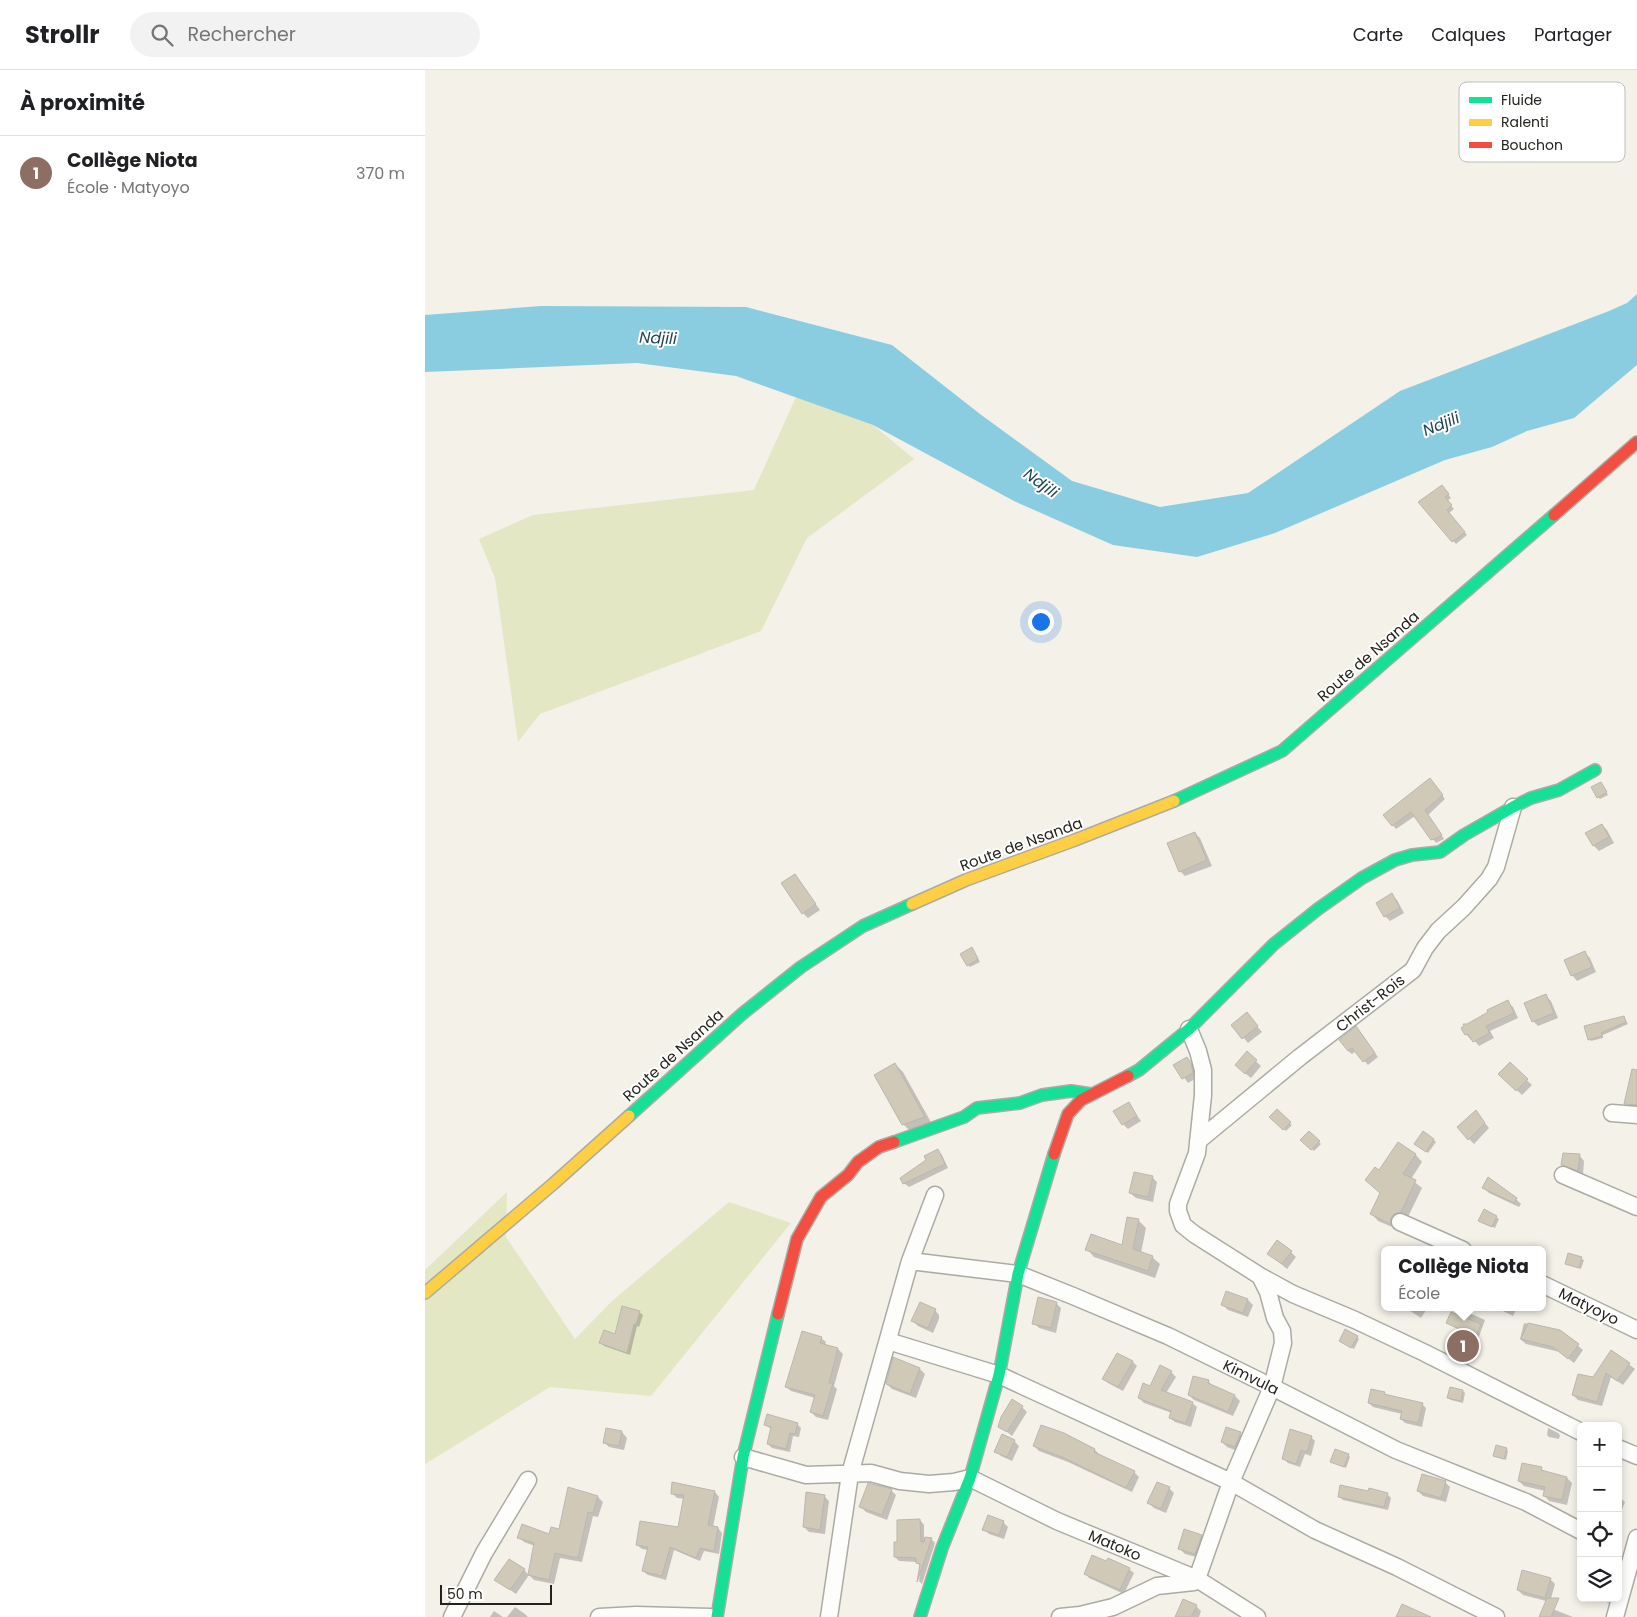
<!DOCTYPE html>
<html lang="fr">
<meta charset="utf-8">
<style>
:root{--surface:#fff;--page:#f2f2f2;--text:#202124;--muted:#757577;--line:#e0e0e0;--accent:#111827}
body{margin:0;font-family:Poppins,sans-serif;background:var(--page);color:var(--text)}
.controls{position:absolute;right:15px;bottom:15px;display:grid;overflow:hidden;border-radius:8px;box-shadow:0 2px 8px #0003}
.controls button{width:45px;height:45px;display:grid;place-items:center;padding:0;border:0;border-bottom:1px solid var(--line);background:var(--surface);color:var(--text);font:25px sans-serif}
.scale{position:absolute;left:15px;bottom:12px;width:112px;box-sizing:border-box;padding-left:5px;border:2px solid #24221c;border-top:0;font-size:14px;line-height:18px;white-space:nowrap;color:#24221c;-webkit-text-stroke:4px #fff;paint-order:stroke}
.you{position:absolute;left:615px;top:551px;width:18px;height:18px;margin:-12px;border:4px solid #fff;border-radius:50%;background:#1a73e8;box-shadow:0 0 0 8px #1a73e833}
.badge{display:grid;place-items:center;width:32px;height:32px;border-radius:50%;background:var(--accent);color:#fff;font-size:16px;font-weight:700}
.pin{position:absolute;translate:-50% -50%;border:2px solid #fff;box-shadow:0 1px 5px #0006}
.popup{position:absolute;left:956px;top:1176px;width:165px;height:65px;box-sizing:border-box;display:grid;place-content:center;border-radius:8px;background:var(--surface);filter:drop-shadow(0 1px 4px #0005);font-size:16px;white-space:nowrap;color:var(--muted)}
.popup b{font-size:19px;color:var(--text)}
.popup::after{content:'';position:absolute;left:50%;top:100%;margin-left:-10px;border:10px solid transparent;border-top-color:var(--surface)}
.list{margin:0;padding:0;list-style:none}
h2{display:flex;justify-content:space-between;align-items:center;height:65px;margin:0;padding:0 20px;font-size:21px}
h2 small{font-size:16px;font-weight:400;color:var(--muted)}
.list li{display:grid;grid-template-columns:32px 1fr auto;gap:15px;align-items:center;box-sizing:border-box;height:75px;padding:0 20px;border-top:1px solid var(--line)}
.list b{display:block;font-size:19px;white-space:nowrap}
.list p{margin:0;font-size:16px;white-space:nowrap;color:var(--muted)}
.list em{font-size:16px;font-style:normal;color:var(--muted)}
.icon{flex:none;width:28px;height:28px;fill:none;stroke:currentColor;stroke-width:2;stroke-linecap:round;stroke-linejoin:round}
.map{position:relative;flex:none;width:1212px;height:1547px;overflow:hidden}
header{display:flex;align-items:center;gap:30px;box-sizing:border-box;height:70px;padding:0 25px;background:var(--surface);border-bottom:1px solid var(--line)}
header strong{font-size:24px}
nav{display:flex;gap:28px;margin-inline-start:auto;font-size:18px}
.search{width:350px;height:45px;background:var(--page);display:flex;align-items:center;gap:12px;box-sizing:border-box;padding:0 18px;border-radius:28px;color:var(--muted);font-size:19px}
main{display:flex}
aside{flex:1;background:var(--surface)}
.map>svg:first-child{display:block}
.green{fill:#e3e7c4}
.water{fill:#8bcde0}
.shadow{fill:#0003}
.building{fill:#d1c9b8;stroke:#bab7b0}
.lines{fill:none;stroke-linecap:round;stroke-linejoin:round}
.street-casing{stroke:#acaba3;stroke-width:19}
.fast-casing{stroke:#acaba3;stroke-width:14}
.slow-casing{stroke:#acaba3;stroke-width:14}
.jam-casing{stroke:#acaba3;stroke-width:14}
.street{stroke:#fdfdfc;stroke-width:16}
.fast{stroke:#16e098;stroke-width:11}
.slow{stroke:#ffcf43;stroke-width:11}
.jam{stroke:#f24e42;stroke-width:11}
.labels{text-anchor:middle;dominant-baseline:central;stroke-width:4;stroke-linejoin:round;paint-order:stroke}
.street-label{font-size:15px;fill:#24221c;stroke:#fff}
.water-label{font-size:16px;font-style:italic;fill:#1d4755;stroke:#fff}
.key{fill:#fff;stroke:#bdbdbb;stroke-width:1}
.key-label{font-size:14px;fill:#24221c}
</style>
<header>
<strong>Strollr</strong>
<div class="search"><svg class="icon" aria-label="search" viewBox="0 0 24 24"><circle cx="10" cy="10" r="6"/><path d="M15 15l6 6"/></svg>Rechercher</div>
<nav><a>Carte</a><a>Calques</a><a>Partager</a></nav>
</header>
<main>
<aside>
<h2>À proximité<small></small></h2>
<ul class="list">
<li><span class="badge" style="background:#8d6e63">1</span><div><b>Collège Niota</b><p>École · Matyoyo</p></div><em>370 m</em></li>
</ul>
</aside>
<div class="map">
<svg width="1212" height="1547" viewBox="0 0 1212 1547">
<rect width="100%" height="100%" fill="#f3f1e8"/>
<path class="green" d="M371,327L448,355L489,389L382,468L336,561L115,644L93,672L70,508L54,469L108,445L329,420Z
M82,1122L81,1167L150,1269L187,1231L304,1132L366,1153L226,1326L125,1317L0,1394V1200Z"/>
<path class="water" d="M1212,224V295L1149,348L1102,361L1067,377L1020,390L850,463L772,487L688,475L589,431L448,355L311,306L212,293L0,302V245L116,236L321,237L467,275L555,344L647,411L735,437L823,423L975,321L1184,241L1202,233Z"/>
<path class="shadow" d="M1020,420L1026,428L1022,431L1029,439L1024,443L1042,465L1031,474L995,433Z
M1008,714L1020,729L1003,745L1019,769L1011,773L990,746L971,759L960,745Z
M1178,716L1183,725L1175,729L1173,727Z
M1177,755L1182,760L1189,773L1174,781L1169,776Z
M770,763L775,768L787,796L760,806L755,801Z
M374,811L395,840L383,848L378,843Z
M967,825L972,830L979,843L965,851L960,846Z
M549,881L555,892L545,897L543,895Z
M1160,883L1165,888L1171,902L1152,911L1147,905Z
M1121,926L1126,931L1133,948L1113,956L1108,951Z
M1082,932L1088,937L1093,948L1065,961L1069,968L1054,976L1048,969L1046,970L1041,964Z
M1199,947L1203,954L1178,965V968L1166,971L1164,969Z
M826,949L837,962L823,973L808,955Z
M935,962L953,987L943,995L931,981L927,984L923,981Z
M822,983L836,996L826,1008L816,1000Z
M761,988L771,1000L772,1008L763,1013L750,995Z
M470,994L478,1002L507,1054L486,1062L478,1054Z
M1085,994L1107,1015L1097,1025L1075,1004Z
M1212,1018V1039L1206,1038L1201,1033Z
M703,1033L716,1051L703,1059L698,1054Z
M852,1041L867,1055L861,1061L846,1047Z
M1051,1042L1064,1058L1049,1074L1044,1069Z
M884,1062L896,1074L889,1081L877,1070Z
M1009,1070L1011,1072L1003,1083L993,1076Z
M973,1074L991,1085L997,1092L986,1109L997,1118L982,1149L972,1159L953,1151L947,1144L957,1123L955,1102Z
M513,1081L517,1085L523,1098L484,1117L479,1113Z
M1154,1085L1159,1091L1158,1105L1143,1100L1138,1095Z
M727,1107L732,1112L728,1132L711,1128L705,1123Z
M1059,1118L1091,1129L1096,1134L1094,1137L1064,1123Z
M1071,1147L1074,1149L1070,1158L1057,1153Z
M713,1150L721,1158L716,1183L727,1187L735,1194L730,1208L669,1187L662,1179L698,1176Z
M866,1182L871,1187L862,1199L844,1184Z
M1144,1184L1159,1190L1156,1199L1141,1193Z
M802,1223L823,1230L828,1235L823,1247L803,1240L798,1235Z
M631,1233L636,1238L631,1263L614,1258L609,1253Z
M979,1237H1003L996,1248Z
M1070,1237H1092L1088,1246Z
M509,1239L514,1245V1249L508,1263L493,1256L488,1251Z
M214,1242L218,1245L214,1257L212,1256L205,1285L179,1276L176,1272L190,1265Z
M1042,1242L1060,1250L1044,1294L1026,1284L1031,1276L1035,1260L1023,1253L1039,1248Z
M1099,1253L1135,1261L1158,1280L1149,1293L1135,1282L1101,1274L1095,1269Z
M932,1267L934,1269L929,1279L915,1271Z
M396,1268L401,1272L400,1275L413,1279L418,1284L409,1316L412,1319L403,1350L391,1347L386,1342L390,1328L366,1321L361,1317Z
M1187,1281L1210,1299L1198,1315L1186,1307L1177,1336L1153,1330L1148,1325L1168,1308Z
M692,1285L708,1292L712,1296L698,1321L683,1313L679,1309Z
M495,1299L500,1304L491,1328L467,1319L462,1314Z
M746,1302L751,1307L741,1323L767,1333L772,1337L766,1357L750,1352L745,1348L747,1343L719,1333L714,1328Z
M783,1311L789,1317L810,1326L815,1331L808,1346L769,1330L764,1325Z
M1038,1321L1040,1323L1038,1333L1026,1330L1023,1328Z
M959,1323L962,1326L997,1334L1001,1338L997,1357L980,1353L976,1349L977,1344L948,1337L944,1333Z
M597,1337L602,1342L587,1366L575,1356Z
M372,1354L376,1358L374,1367L368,1366L365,1382L347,1378L343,1374L347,1360L341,1355Z
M1123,1358L1133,1363L1135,1365L1134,1369L1124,1367L1122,1365Z
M197,1362L202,1368L199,1380L184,1377L179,1372Z
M815,1364L820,1369L815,1382L802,1377L797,1372Z
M886,1367L890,1371L886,1386L880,1384L875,1397L863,1393L858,1388Z
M589,1371L594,1376L587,1391L576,1386L571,1381Z
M609,1376L670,1380L675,1385L709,1402L714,1407L707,1422L643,1392L614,1381Z
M1081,1379L1083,1381L1081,1390L1069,1386Z
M923,1385L925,1387L921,1398L907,1391Z
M1116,1398L1121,1403L1142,1408L1147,1413L1142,1435L1124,1431L1119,1425L1120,1421L1099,1416L1094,1411Z
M1020,1412L1025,1417L1021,1432L998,1426L993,1421Z
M744,1418L749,1423L741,1443L729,1438L724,1433Z
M466,1420L471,1425L462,1450L441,1442L436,1437Z
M290,1422L294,1427L288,1457L293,1458L297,1463L294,1484L279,1481L275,1491L249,1480L241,1510L223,1505L218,1501L223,1480L217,1479L212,1475L254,1459L260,1429L252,1428L247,1423Z
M944,1422L962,1424L966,1428L963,1440L918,1430L914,1426Z
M399,1426L404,1431L400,1464L384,1462L379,1457Z
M1193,1426L1200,1432L1193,1450Z
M173,1427L178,1432L173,1447L168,1446L157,1492L135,1488L129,1514L109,1510L104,1505L110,1476L99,1472L94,1467L125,1466L135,1461Z
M495,1450L499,1455V1468L506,1469L510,1473L497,1514L494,1511L496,1497L492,1492L474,1491L470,1487L474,1474Z
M578,1452L583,1457L579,1469L564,1464L559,1459Z
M776,1466L781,1471L775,1488L760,1484L755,1479Z
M1193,1488L1198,1493L1193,1511Z
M682,1493L704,1499L709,1503L699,1524L664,1508L660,1503Z
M99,1500L104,1505L91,1524L71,1510Z
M1125,1509L1130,1514L1125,1532L1098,1525L1093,1520Z
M1169,1528H1188L1187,1534Z
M771,1536L776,1541L774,1547H753Z
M1120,1536L1148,1547H1116Z
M90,1537L100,1544L103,1547H82Z
M69,1541L78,1547H65Z"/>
<path class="building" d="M1017,415L1024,424L1020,427L1027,435L1022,440L1040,462L1027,472L993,432Z
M1005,708L1018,725L1000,740L1017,765L1010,769L1006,770L986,742L967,756L958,745Z
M1176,712L1182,722L1172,728L1166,717Z
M1177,754L1184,767L1168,776L1160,763Z
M770,762L782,790L754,802L742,773Z
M370,804L391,834L377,844L356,813Z
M967,823L975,838L959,847L951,833Z
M547,877L553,889L542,896L535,884Z
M1160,881L1167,897L1146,906L1139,890Z
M1121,924L1129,943L1107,952L1099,933Z
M1083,930L1089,943L1061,956L1065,963L1048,972L1043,964L1040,965L1036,958L1039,956L1038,954H1042L1063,942L1062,940Z
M822,942L833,956L817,969L806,955Z
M1199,946L1201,952L1176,963L1177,966L1163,970L1159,956Z
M931,956L950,983L938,992L927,978L923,981L914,970Z
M822,981L832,990L820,1004L810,995Z
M762,987L766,993L768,1003L757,1009L748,995Z
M1085,992L1103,1009L1091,1021L1073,1004Z
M470,993L500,1047L477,1055L449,1005Z
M1207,999L1212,1000V1035L1199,1034Z
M704,1032L712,1046L697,1055L688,1041Z
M852,1039L866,1052L858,1060L844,1047Z
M1051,1040L1060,1053L1043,1070L1032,1057Z
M884,1061L895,1071L886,1080L875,1070Z
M998,1061L1009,1069L1001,1082L989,1074Z
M973,1072L991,1084L978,1104L991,1110L976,1142L969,1144L966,1148L965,1154L945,1144L955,1123L940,1110L950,1097L954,1100Z
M513,1079L520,1094L478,1114L475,1108L501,1090L499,1086Z
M1138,1083L1155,1084L1153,1101L1136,1095Z
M709,1102L728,1106L723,1127L704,1123Z
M1063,1107L1092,1128L1089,1133L1057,1118Z
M1059,1139L1072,1146L1067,1157L1053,1151Z
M702,1147L714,1149L708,1179L728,1186L723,1201L660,1180L666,1164L697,1175Z
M852,1170L867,1181L857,1194L842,1184Z
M1143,1183L1157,1187L1154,1198L1140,1194Z
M801,1221L823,1229L818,1243L796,1235Z
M613,1227L632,1232L626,1258L607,1254Z
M495,1232L511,1239L503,1258L486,1251Z
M197,1236L215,1241L211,1254H209L202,1283L174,1273L179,1260L190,1264Z
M1026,1242L1056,1254L1041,1293L1025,1284L1028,1274H1030L1032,1270L1030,1269L1034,1259L1021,1253Z
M1103,1253L1135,1260L1154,1274L1143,1289L1128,1277L1096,1269Z
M920,1259L933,1266L926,1278L914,1271Z
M377,1261L397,1267L395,1273L413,1278L404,1313H408L398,1346L385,1342L390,1325L360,1317Z
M1186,1280L1205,1293L1192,1311L1181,1303L1172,1332L1147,1325L1153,1304L1168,1307Z
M692,1283L708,1291L693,1317L677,1309Z
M468,1287L495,1298L485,1324L461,1314Z
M735,1295L747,1301L736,1320L768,1332L761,1353L744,1348L746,1341L713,1328L718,1313L725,1316Z
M768,1306L784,1310L783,1313L810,1325L803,1342L763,1325Z
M1025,1317L1038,1320L1036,1331L1022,1328Z
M946,1319L960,1322L959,1324L998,1333L993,1353L975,1349L977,1341L943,1333Z
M587,1329L598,1336L582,1362L573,1357L576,1347Z
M342,1344L373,1353L370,1364L365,1363L361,1379L342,1374L346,1357L339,1355Z
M616,1355L639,1363L670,1379L669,1382L710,1401L701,1418L637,1387L608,1376Z
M801,1357L816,1362L810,1377L796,1372Z
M181,1358L197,1361L194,1376L178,1373Z
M865,1359L887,1366L882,1382L876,1380L871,1394L857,1389Z
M577,1364L590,1370L582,1387L569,1382Z
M1071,1375L1082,1378L1079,1389L1068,1386Z
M910,1379L924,1384L919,1397L905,1392Z
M1097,1393L1117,1397L1116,1400L1142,1407L1137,1430L1118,1426L1120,1417L1093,1411Z
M997,1404L1021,1411L1016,1428L992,1421Z
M247,1412L290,1421L283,1455L293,1457L289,1481L275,1478L271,1488L245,1477L237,1506L217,1501L223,1477L211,1475L215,1451L253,1457L259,1425L246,1424Z
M732,1412L745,1417L736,1439L722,1433Z
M443,1413L467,1419L457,1445L434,1437Z
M915,1415L943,1421L944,1418L963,1423L959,1437L913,1427Z
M143,1417L173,1426L168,1443L163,1442L153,1488L130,1483L124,1510L103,1505L109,1473L92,1468L97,1454L124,1464L126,1457L134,1459Z
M381,1422L400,1425L395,1460L378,1457Z
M563,1445L579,1451L574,1465L557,1460Z
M495,1449L496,1472H499L500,1467L507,1468L492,1512L495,1494L491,1493V1488L469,1487V1472H472V1450Z
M759,1459L777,1465L770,1484L753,1479Z
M667,1485L681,1491L683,1488L705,1498L695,1520L659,1504Z
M84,1489L100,1499L85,1520L69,1510Z
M1097,1500L1126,1508L1120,1528L1092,1520Z
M1122,1528H1134L1126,1547H1114Z
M758,1529L772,1535L766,1547H750Z
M977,1534L1006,1547H971Z"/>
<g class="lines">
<g class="street-casing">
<path id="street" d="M764,959L773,981L778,1000V1025L772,1083L753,1134V1141L758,1155L769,1164L835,1206L868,1224L930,1250L1000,1283L1156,1362
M1187,1043L1212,1045
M773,1071L875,987L988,900L1000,878L1013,861L1039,837L1064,809L1071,797L1088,737
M1138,1105L1212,1137
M975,1152L1038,1180
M485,1191L593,1204L648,1226L743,1266L847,1317L971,1380L1101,1432L1156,1461
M1117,1214L1212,1260
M463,1271L574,1305L806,1412L890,1460L972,1497L1071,1547
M1193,1378L1212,1386
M318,1387L381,1405L446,1403L475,1411L504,1414L529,1412L545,1408L632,1451L772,1509L832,1547
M27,1547L59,1483L103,1410
M174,1547L211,1545L285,1547
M404,1547L425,1404L485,1191L510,1125
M635,1547L655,1545L688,1537L732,1516L769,1512L772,1509L806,1412L847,1317L858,1273L857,1261L850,1248L843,1222L835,1206
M1190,1547L1212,1468"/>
</g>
<g class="fast-casing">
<path id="fast" d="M749,731L857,681L1129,445
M703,1006L714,1000L764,959L849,874L893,839L937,808L970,790L987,785L1015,782L1039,765L1088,737L1106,728L1134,720L1170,700
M204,1046L317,944L376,897L438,856L487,834
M469,1072L539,1047L552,1038L595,1033L617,1025L646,1021L666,1024
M292,1547L318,1387L353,1244
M495,1547L517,1478L545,1408L574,1305L593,1204L629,1084"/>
</g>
<g class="slow-casing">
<path id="slow" d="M487,834L541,810L650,770L749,731
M0,1223L128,1114L204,1046"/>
</g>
<g class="jam-casing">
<path id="jam" d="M1129,445L1212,372
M629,1084L643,1044L656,1030L703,1006
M353,1244L372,1169L396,1127L423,1105L433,1092L454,1077L469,1072"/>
</g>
<use href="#street" class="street"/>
<use href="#fast" class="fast"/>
<use href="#slow" class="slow"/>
<use href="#jam" class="jam"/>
</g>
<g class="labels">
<g class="street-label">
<text transform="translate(943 586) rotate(-41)">Route de Nsanda</text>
<text transform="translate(596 774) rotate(-20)">Route de Nsanda</text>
<text transform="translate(945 933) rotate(-38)">Christ-Rois</text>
<text transform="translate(248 985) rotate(-42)">Route de Nsanda</text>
<text transform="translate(1164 1236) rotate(26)">Matyoyo</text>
<text transform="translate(826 1307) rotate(26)">Kimvula</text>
<text transform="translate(690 1475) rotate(23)">Matoko</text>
</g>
<g class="water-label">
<text transform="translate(233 268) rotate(2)">Ndjili</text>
<text transform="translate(1016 354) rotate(-22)">Ndjili</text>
<text transform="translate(616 413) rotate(36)">Ndjili</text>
</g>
</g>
<rect x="1034" y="12" width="166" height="80" rx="8" class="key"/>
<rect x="1044" y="27" width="23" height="6" fill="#16e098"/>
<rect x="1044" y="49" width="23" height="7" fill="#ffcf43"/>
<rect x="1044" y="72" width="23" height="6" fill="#f24e42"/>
<g class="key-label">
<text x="1076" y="35">Fluide</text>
<text x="1076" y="57">Ralenti</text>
<text x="1076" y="80">Bouchon</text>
</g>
</svg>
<div class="controls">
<button>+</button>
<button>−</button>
<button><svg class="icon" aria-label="locate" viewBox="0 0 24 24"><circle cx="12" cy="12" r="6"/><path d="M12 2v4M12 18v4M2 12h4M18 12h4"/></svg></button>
<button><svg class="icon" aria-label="layers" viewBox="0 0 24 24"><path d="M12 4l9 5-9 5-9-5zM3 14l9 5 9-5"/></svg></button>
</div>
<div class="scale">50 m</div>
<div class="you"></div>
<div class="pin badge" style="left:1038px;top:1276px;background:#8d6e63">1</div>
<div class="popup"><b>Collège Niota</b>École</div>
</div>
</main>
